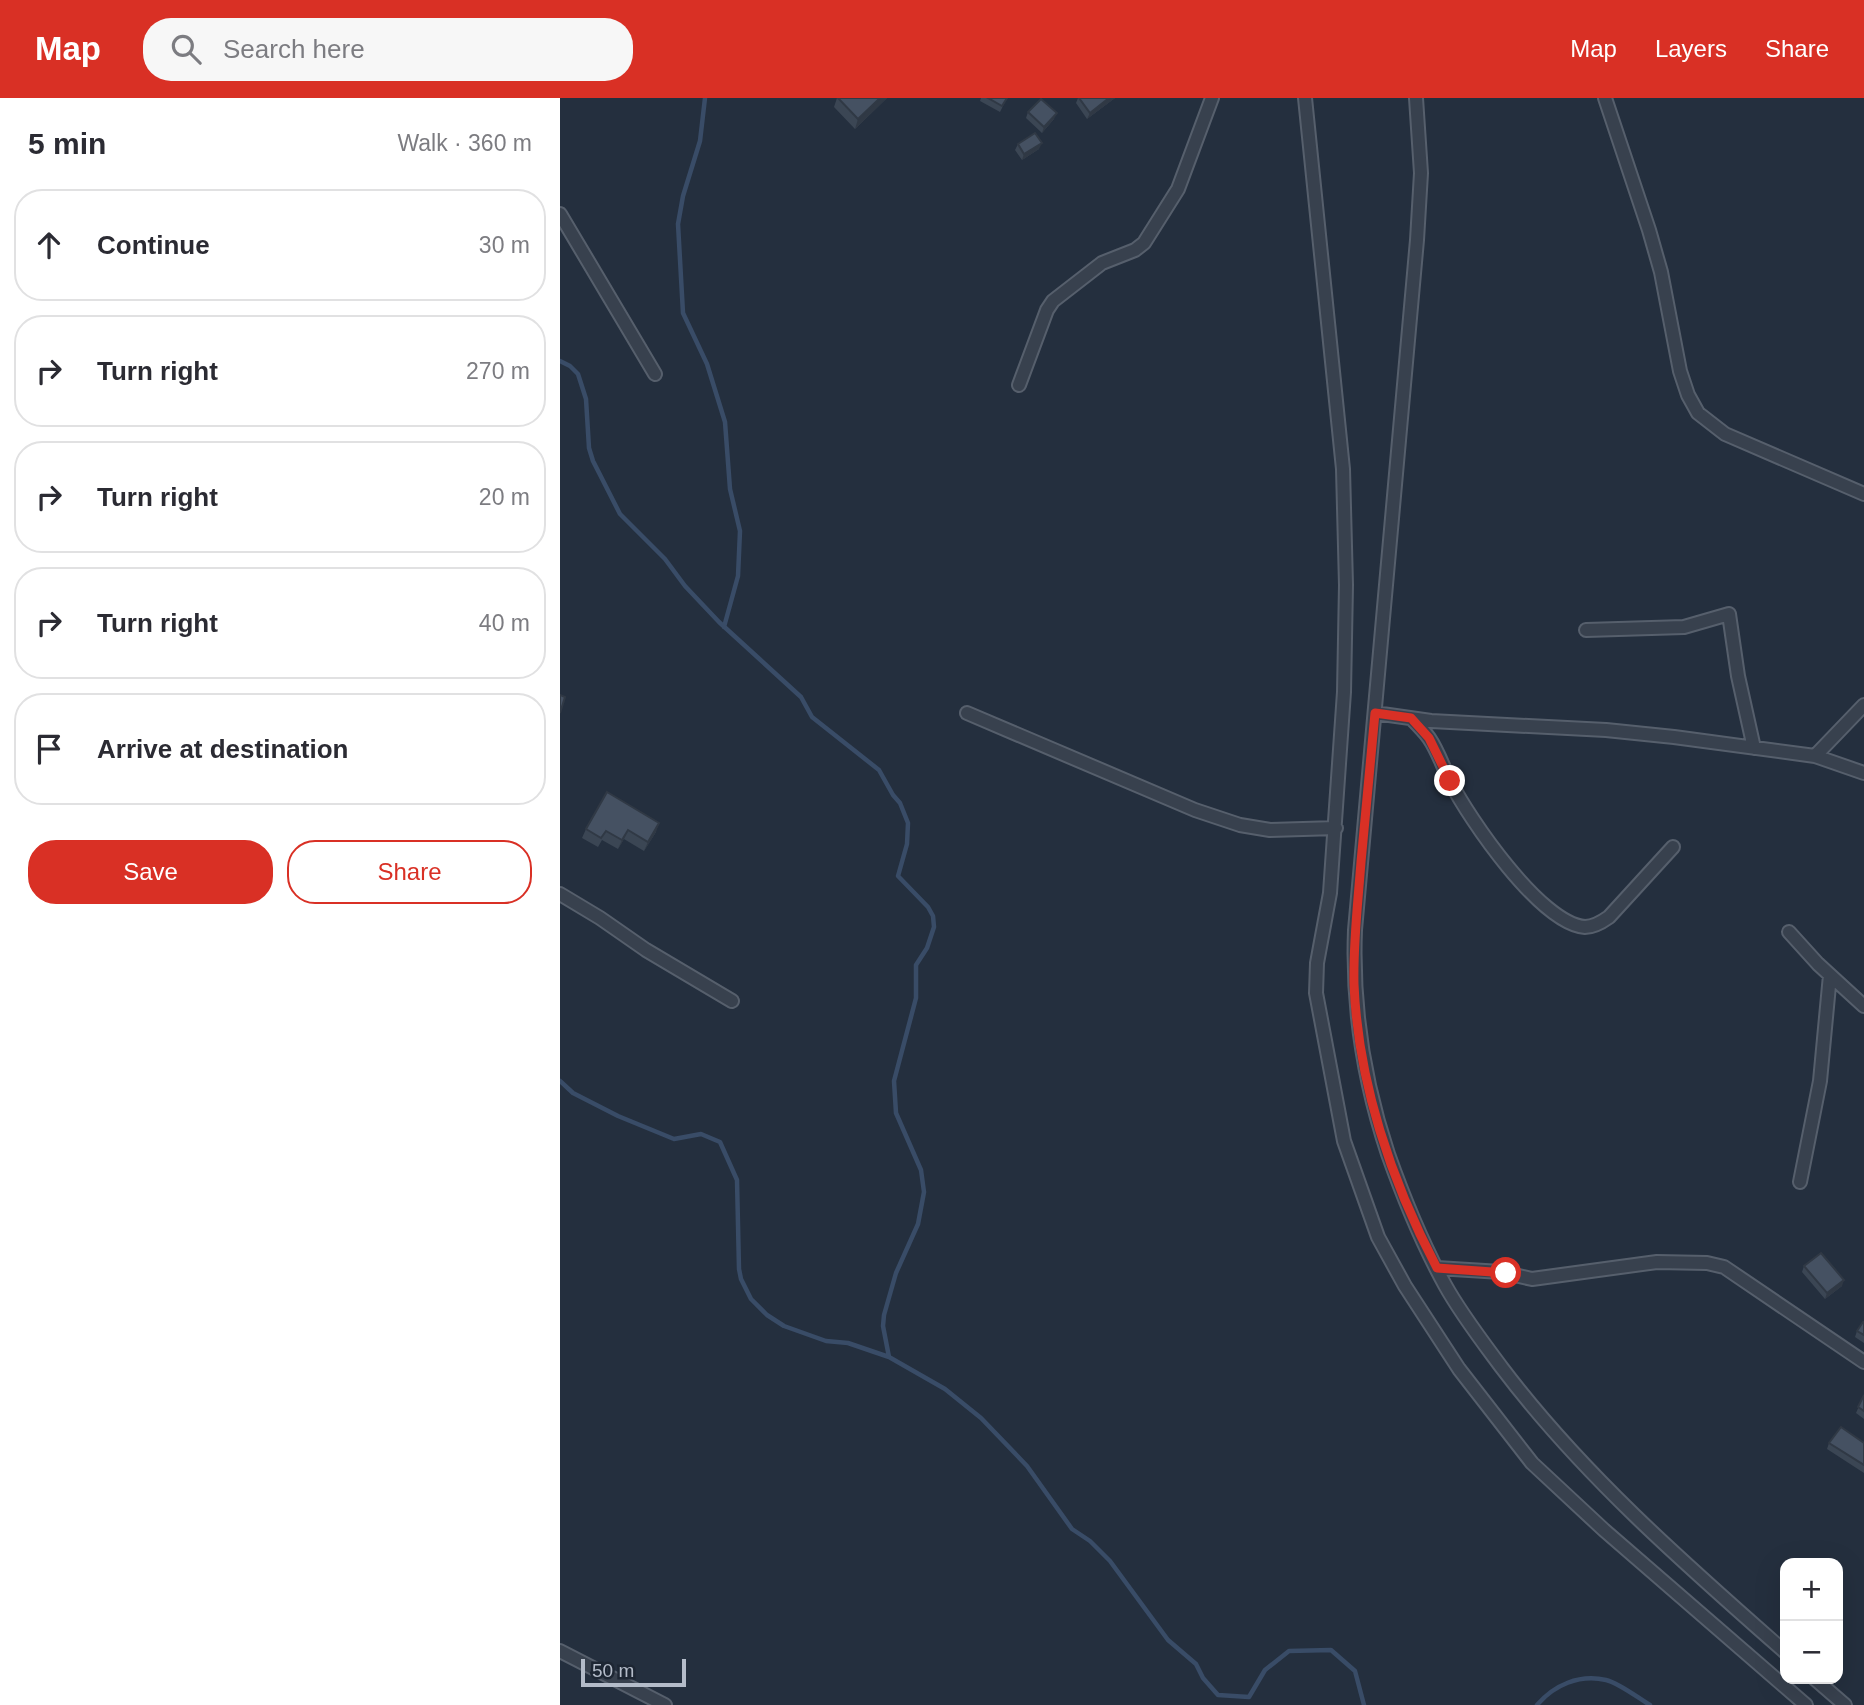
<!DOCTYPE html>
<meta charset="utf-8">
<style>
:root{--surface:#fff;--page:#f7f7f7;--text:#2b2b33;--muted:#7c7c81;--line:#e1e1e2;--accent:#d93025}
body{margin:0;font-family:Helvetica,sans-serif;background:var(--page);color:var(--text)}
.controls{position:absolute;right:21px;bottom:21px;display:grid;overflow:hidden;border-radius:14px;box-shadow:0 7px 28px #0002}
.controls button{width:63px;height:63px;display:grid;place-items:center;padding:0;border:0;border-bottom:2px solid var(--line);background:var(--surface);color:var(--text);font:35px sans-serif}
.scale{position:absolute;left:21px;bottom:18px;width:105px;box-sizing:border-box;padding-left:7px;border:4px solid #b4bcc9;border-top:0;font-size:19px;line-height:24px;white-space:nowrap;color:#b4bcc9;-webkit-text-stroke:5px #1d2633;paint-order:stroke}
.stop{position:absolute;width:21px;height:21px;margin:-16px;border:5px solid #d93025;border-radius:50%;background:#fff}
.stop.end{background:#d93025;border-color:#fff;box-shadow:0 2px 7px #0008}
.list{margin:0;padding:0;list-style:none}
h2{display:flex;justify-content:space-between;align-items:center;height:91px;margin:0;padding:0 28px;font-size:30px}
h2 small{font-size:23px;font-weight:400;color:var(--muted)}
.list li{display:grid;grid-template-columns:46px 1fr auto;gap:21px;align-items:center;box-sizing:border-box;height:112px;margin:0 14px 14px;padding:0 14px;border:2px solid var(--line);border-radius:28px}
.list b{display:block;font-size:26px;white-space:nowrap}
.list em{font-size:23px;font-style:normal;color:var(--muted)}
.actions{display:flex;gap:14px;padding:21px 28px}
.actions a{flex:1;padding:16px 0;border:2px solid var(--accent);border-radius:28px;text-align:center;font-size:24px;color:var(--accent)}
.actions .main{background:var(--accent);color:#fff}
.icon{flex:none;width:38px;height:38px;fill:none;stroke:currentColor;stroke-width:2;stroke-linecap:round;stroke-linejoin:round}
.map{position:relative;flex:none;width:1304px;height:1607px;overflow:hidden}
header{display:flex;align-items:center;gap:42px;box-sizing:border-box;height:98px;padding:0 35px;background:var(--accent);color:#fff}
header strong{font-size:33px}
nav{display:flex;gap:38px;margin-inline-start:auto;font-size:24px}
.search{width:490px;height:63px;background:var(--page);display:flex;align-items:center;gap:18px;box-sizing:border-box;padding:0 24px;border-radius:28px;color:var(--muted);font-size:26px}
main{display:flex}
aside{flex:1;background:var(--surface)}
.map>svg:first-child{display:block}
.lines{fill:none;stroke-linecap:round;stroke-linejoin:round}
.stream{stroke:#394c67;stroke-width:4.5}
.minor-casing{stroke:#565f6c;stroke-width:16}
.minor{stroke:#38414e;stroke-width:12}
.wall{fill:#3b4654}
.shaded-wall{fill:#303945}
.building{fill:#455162;stroke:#303945;stroke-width:2}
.route{stroke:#d93025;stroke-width:9}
</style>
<header>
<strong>Map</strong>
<div class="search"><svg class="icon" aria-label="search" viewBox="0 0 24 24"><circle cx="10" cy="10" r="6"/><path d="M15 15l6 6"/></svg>Search here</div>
<nav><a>Map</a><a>Layers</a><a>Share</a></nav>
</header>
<main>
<aside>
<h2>5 min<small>Walk · 360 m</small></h2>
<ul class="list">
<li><svg class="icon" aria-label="ahead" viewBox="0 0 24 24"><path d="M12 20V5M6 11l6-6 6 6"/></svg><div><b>Continue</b></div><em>30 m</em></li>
<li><svg class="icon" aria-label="right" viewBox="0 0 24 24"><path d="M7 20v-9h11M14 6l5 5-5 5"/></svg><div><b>Turn right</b></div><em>270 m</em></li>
<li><svg class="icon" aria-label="right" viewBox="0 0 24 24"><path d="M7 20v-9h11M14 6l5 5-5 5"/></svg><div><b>Turn right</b></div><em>20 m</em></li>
<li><svg class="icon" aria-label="right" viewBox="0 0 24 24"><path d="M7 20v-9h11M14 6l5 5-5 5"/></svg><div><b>Turn right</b></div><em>40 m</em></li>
<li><svg class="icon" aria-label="arrive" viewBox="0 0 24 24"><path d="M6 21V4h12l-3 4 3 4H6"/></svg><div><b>Arrive at destination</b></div></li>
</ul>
<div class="actions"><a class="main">Save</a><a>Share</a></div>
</aside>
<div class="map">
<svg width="1304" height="1607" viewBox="0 0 1304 1607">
<rect width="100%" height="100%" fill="#242f3e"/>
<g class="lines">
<path class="stream" d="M145,0L140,43L123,98L118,126L123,215L147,266L165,324L170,391L180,433L178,478L164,529
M0,263L10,268L18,276L26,301L29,350L33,363L60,416L105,461L125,488L159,524L241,599L252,619L319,672L333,697L340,705L348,725L347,746L338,778L368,809L373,818L374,829L367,850L356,867V900L334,983L336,1015L361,1072L364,1094L358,1126L336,1175L324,1217L323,1228L329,1259
M0,983L13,995L58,1018L114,1041L141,1036L160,1044L177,1082L179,1171L181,1181L191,1201L207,1217L224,1228L266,1243L288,1245L329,1259L385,1291L421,1320L467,1368L512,1431L530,1443L550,1463L608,1542L636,1566L643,1580L658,1597L689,1599L705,1572L729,1553L771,1552L795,1573L804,1607
M977,1607C994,1587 1019,1576 1046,1582C1059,1585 1078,1600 1090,1607"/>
<g class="minor-casing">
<path id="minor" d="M745,0L783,371L786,487L784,594L770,795L757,865L756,895L784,1043L818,1139L845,1188L899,1271L972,1365L1044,1432L1246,1607
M856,0L861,75L857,142L795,832C792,908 804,984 828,1056C844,1101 862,1145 885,1187C901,1216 922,1243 942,1270C1023,1377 1125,1466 1225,1554
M1045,0L1089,132L1101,174L1120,273L1128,297L1138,315L1165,336L1304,396
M0,116L95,276
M459,287L487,212L493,203L542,165L575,152L584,145L618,91L652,0
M1026,532L1124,529L1169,516L1178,578L1194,650
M407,615L635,712L680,727L710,732L776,730
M815,615L871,623L1046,632L1114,639L1255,658L1304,675
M851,620C857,626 864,633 869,640C878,653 883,669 890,683C909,721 981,826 1025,829C1034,829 1042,824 1049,819L1113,749
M1255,658L1304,607
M0,796L40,820L86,852L172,903
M1229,834L1258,866L1304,908
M1240,1084L1260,983L1270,877
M877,1170L941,1174L972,1181L1097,1164L1147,1165L1164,1169L1304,1264
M0,1553L105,1607
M1255,1581L1285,1607"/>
</g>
<use href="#minor" class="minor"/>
</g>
<path class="wall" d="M277,0H327L295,31L274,9Z
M421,0H447L440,14L420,3Z
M518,0H555L527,21L516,5Z
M468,14L494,21L482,35L466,20Z
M458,46L479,51L462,62L455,52Z
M26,731L96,734L84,753L64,741L58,751L42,742L38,749L22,740Z
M1244,1168L1282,1188L1265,1201L1242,1174Z
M1304,1224V1245L1295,1239L1297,1233Z
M1304,1297V1321L1296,1315Z
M1269,1345H1304V1375L1267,1351Z"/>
<path class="shaded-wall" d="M320,0H327L295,31L298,21Z
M549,0H555L527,21L530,15Z
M497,15L494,21L482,35L484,29Z
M482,45L479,51L462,62L464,56Z
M99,725L96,734L84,753L88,744Z
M68,732L64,741L58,751L62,742Z
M1284,1182L1282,1188L1265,1201L1267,1195Z"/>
<path class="building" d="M278,0H320L298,21Z
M428,0H447L442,8Z
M519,0H549L530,15Z
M481,1L497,15L484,29L468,14Z
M475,35L482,45L464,56L458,46Z
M0,597L5,599L0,615Z
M47,694L99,725L88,744L68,732L62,742L46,733L41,740L26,731Z
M1261,1155L1284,1182L1267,1195L1244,1168Z
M1303,1224H1304V1237L1297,1233Z
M1304,1297V1313L1298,1309Z
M1281,1329L1304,1345V1367L1269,1345Z"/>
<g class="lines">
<path class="route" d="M890,683L869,640L851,620L815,615C810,665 806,714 801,764C798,804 793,845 794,886C798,984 831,1083 877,1170L946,1175"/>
</g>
</svg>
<div class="controls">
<button>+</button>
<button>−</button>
</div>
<div class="scale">50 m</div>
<div class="stop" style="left:946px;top:1175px"></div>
<div class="stop end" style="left:890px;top:683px"></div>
</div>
</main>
